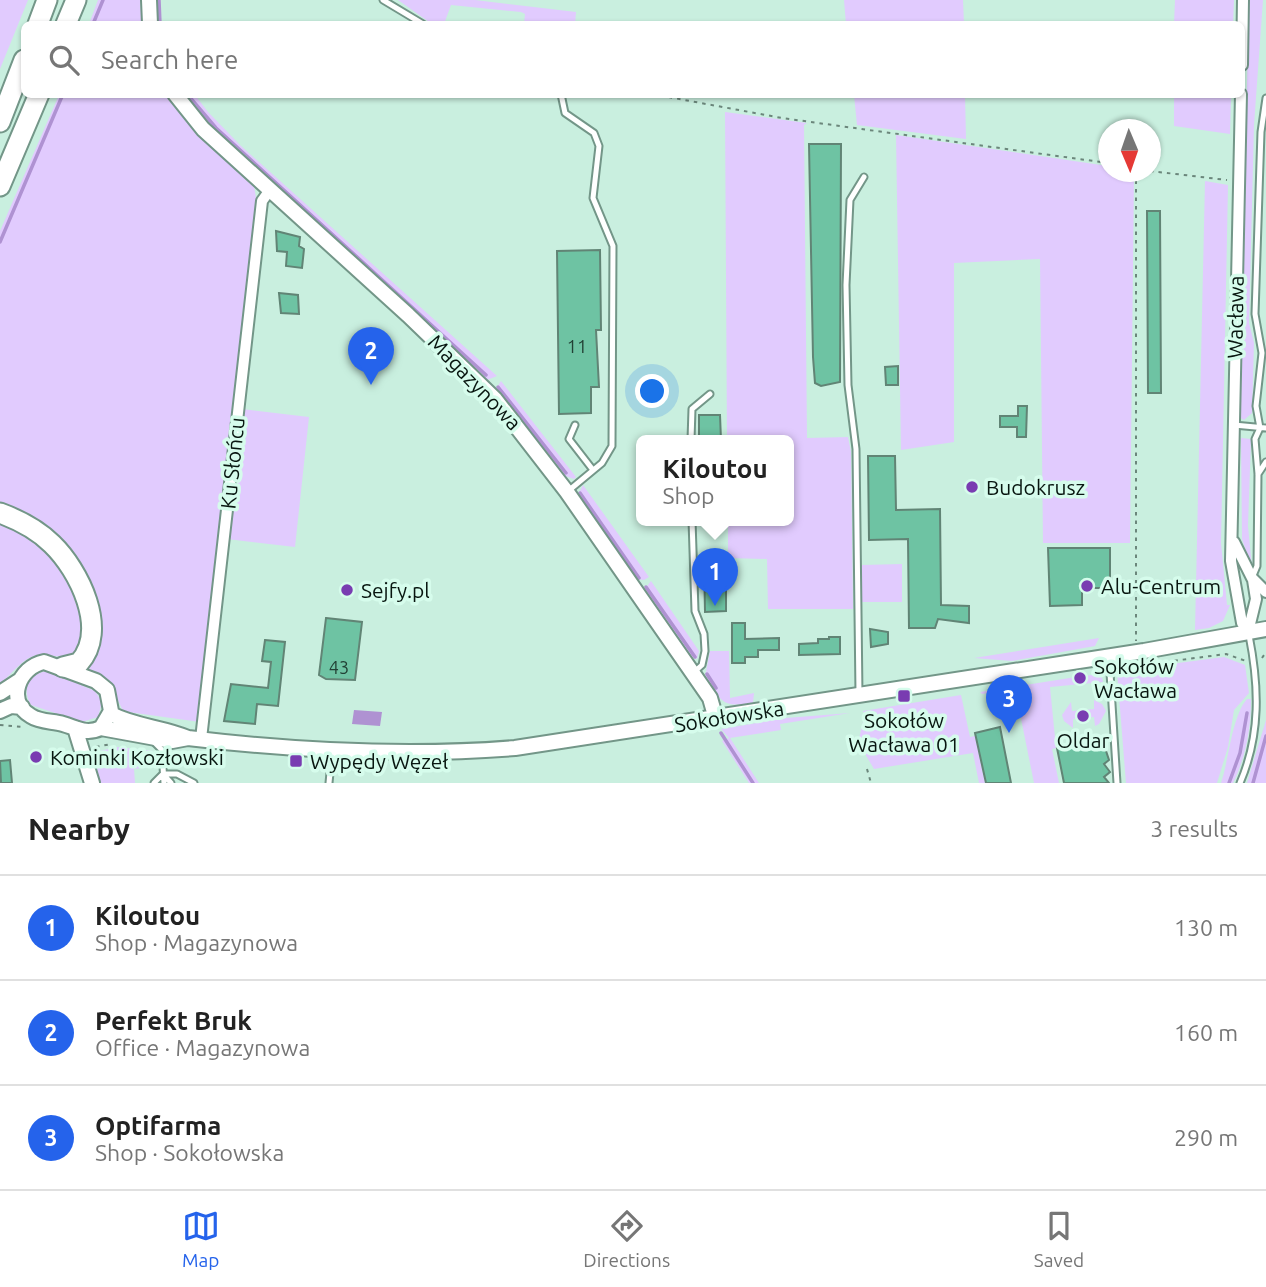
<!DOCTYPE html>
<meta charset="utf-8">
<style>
:root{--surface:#fff;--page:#f2f2f2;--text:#222;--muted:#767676;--line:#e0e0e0;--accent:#2563eb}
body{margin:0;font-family:Ubuntu,sans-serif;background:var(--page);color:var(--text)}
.compass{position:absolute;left:1098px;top:119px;width:63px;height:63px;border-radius:50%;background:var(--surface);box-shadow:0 2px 5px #0004;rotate:178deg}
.you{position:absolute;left:653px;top:392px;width:24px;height:24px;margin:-18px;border:5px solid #fff;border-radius:50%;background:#1a73e8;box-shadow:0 0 0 10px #1a73e833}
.badge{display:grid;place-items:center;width:46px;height:46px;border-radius:50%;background:var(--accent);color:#fff;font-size:23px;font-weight:700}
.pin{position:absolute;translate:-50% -58px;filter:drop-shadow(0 2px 4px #0008)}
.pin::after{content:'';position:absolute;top:37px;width:24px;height:21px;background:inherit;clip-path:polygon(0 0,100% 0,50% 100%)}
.popup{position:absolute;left:636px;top:435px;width:158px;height:91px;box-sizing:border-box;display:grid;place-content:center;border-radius:10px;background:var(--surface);filter:drop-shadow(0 2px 5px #0005);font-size:23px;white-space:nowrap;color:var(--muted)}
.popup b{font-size:26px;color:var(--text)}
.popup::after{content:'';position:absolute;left:50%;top:100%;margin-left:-14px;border:14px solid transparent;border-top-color:var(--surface)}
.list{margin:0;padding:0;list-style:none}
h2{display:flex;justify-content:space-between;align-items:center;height:91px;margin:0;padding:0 28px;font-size:30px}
h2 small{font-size:23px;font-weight:400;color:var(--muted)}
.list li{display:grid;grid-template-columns:46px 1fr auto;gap:21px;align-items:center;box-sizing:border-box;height:105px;padding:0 28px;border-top:2px solid var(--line)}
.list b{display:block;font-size:26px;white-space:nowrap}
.list p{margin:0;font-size:23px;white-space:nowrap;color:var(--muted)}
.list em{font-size:23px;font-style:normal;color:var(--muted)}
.icon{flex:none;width:38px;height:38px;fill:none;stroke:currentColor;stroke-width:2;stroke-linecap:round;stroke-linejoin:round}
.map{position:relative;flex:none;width:1266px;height:783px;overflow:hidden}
.search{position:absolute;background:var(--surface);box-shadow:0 2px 5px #0004;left:21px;right:21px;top:21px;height:77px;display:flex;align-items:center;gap:18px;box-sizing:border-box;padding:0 24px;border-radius:10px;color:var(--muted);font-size:26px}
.sheet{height:406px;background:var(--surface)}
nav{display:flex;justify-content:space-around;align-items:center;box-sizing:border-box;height:98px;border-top:2px solid var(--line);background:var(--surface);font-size:19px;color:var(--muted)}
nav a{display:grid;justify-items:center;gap:4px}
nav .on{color:var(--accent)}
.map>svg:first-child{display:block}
.green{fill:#e1cbfe}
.water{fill:#af92d2}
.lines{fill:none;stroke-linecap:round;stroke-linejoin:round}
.stream{stroke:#af92d2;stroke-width:3.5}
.building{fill:#6ec3a3;stroke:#618475;stroke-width:2}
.lane-casing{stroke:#739688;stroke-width:9}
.street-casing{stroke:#739688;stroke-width:14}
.secondary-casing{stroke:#739688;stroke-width:18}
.highway-casing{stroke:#739688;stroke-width:23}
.path{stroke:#6b867b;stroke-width:2;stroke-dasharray:3.5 5;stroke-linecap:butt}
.lane{stroke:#fff;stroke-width:5}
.street{stroke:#fff;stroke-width:10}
.secondary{stroke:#fff;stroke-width:14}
.highway{stroke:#fff;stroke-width:19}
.poi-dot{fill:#793cb1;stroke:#d6fcec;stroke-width:2.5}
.labels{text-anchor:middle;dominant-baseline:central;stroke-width:7;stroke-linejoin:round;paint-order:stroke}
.number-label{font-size:18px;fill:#224135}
.street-label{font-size:21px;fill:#081610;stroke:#d6fcec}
.poi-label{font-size:21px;fill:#081610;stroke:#d6fcec;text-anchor:start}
</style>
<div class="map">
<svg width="1266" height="783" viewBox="0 0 1266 783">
<rect width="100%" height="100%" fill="#c9efdf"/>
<path class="green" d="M0,0H28L0,69Z
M98,0H140L142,24H89Z
M398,0H475L576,12L575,24H524L525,14L521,12L451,5L444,24H432Z
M844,0H963L964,24H846Z
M1175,0H1234L1233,24H1174Z
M1249,0H1263L1254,125L1249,323L1254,343L1252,413L1244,420L1239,417Z
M59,95H168L178,110L254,186L257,204L200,722L128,712L125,715L110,684L87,668L100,645V622L38,521L0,503V231Z
M184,95H195L208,112L240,145L497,376L487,380L223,138Z
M854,95H965L966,139L857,125Z
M1174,95H1231L1230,134L1174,126Z
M725,112L807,123L804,125L807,438L848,437L851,452L853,609H768L767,559L728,558V520H788V440H727Z
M896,135L1108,166V172H1134L1130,543H1043L1040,259L954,263V442L901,450Z
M1205,181L1228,185L1221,543L1227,605H1230L1223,621L1209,628L1195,630Z
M501,381L576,477L574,479L565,476L496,389Z
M242,409L309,417L295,547L227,539Z
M1241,438L1251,439L1248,526L1252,568L1242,539Z
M583,485L649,577L644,580L636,579L578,495Z
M0,518C14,527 35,535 46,546C64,566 98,624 80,650C71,663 51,653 38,655C23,657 11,675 0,684Z
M902,564V602H862V565Z
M651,581L699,651L697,659L690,656L644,590Z
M1099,638L1095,646L1012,661L974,658Z
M710,651H729L730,698L754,693L753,703C722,708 722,702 705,677Z
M1224,657L1245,665L1249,693L1234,710L1228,747L1217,783H1126L1117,671Z
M48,671L95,691L102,702L98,717L82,722L31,705C21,689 29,673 48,671Z
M1101,674L1103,682L1050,687L1056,748L1052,749L1059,783H1034L1015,689L982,694L980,692L1076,677L1077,681H1083V676Z
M961,695L970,737L975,736L985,783H979L973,753L874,769L858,742L865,715L863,711Z
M1247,699H1251C1251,728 1246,757 1233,783H1221C1229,759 1232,716 1247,699Z
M1094,700L1102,704L1106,711L1099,724L1095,726L1094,717L1073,719V728L1064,721L1062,715L1071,702L1072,711L1094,709Z
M850,713L780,724L781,730L730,738L759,783H749L722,741L729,738L721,729L786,718Z
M1266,720V783H1247Z
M118,747L153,751L151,767L134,769L135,783H99L95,752Z"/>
<path class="water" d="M354,710L382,712L380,726L352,724Z"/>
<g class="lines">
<path class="stream" d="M159,0L160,24
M93,24L103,0
M187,94L216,128L486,375
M0,242L63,94
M498,387L566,473
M580,493L639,578
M646,587L695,657
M707,674L716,688
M721,733L753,783
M1229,783L1240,753L1247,713
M1253,783L1266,736"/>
</g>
<path class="building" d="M809,144H841L840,382L821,386L815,383L813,357Z
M1147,211H1160L1161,393H1148Z
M276,231L300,237L299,246L304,249L302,268L286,266L287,252L277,251Z
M600,250L601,330H596L599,387H591V413L559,414L557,251Z
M279,293L298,295L299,314L281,313Z
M898,366V385H886L885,367Z
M1018,406H1027L1026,437H1017V427H1000V416H1018Z
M699,415H720L721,440H699Z
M868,456H895L896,510L940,509L941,605L969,606V623L938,619L935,628H909L908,539L869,540Z
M1048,548H1110V588H1082V605L1050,606Z
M704,557H726V611L705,612Z
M326,618L362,622L355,680L326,679L319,675Z
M732,623H745V639L779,638V650H758V657H745V663H732Z
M870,629L888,632V644L871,647Z
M829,637H840V654L799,655V644L818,643V639H829Z
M265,640L285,642L278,706L257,704L255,724L224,721L231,684L268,688L271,662L262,661Z
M1000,727L1011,783H986L975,733Z
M1103,742L1109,760L1104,764L1110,772L1104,777L1109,783H1064L1057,748Z
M10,760L12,783H1L0,761Z"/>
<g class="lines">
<g class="lane-casing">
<path id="lane" d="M383,0L423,24
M561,94L565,113L594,133L599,146L593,198L613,246L612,446L602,463L567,492
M575,425L569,439L593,470
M1234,425L1266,428
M691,440L692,409L710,394
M1258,474L1266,462
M692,520L695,611L704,634L705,651L702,665L693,673
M1252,578L1257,566L1258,474L1255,439L1260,428L1256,406L1262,353L1255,314L1261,132L1266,98
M1109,657L1117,783
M859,694L856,449L848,385L846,285L850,200L864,177
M153,741L162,750L164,783
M163,774H177L194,783
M154,783L163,774L171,783
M329,783L332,752
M1240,783C1261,734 1259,686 1249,635"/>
</g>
<g class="street-casing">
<path id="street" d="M1242,65L1243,0
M1241,94L1231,561L1242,623L1248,632
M1234,542L1252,578L1266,592
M1248,632L1256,599L1253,580
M201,739L262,201L270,190"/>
</g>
<g class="secondary-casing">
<path id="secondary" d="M149,0L150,24
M175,94L203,129L408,315L495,399L567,492L710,698L716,719
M44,662L96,681L107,690L111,711L101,728C86,735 77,728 63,724C53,721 40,722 31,716C5,701 19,667 44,662Z
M0,693L20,680
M0,711L11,706L22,707
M111,714C136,727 163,727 188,738
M75,728L92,783
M101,728L172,741L188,738C298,751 405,757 515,748L1144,651L1266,629"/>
</g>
<g class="highway-casing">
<path id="highway" d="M38,24L47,0
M66,24L76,0
M0,122L24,60
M0,186L39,94
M0,513C19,520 37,529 52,544C79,570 109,630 79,663L63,667"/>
</g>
<path class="path" d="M652,94L782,118L1108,163
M1150,171L1227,180
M1136,172V641
M1262,658L1266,652
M1149,664L1226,654L1246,661
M0,725L23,727
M96,747L111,744
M867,769L871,783"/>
<use href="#lane" class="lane"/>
<use href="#street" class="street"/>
<use href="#secondary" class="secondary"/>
<use href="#highway" class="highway"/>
</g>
<g class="poi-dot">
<circle cx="972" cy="487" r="7"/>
<circle cx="1087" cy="586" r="7"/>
<circle cx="347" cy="590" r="7"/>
<circle cx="1080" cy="678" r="7"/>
<rect x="897" y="689" width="14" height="14" rx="3.5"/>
<circle cx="1083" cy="716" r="7"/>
<circle cx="36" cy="757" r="7"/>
<rect x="289" y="754" width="14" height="14" rx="3.5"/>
</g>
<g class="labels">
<g class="number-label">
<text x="577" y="346">11</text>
<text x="339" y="667">43</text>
</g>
<g class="street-label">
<text transform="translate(1235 317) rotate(-89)">Wacława</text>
<text transform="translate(475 382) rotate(46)">Magazynowa</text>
<text transform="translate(232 463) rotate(-84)">Ku Słońcu</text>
<text transform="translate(729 716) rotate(-9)">Sokołowska</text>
</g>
<g class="poi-label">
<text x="986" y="487">Budokrusz</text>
<text x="1101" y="586">Alu-Centrum</text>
<text x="361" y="590">Sejfy.pl</text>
<text x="1094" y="666">Sokołów<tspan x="1094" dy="24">Wacława</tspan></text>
<text x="904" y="720" text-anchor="middle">Sokołów<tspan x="904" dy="24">Wacława 01</tspan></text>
<text x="1083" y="740" text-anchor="middle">Oldar</text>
<text x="50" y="757">Kominki Kozłowski</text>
<text x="310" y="761">Wypędy Węzeł</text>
</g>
</g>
</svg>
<svg class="compass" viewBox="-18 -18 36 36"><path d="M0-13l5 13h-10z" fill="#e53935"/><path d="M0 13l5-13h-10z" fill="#767676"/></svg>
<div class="you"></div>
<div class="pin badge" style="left:715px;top:606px">1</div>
<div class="popup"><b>Kiloutou</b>Shop</div>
<div class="pin badge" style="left:371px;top:385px">2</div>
<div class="pin badge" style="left:1009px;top:733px">3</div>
<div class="search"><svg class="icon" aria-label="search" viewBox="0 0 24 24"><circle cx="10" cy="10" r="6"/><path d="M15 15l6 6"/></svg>Search here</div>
</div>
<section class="sheet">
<h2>Nearby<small>3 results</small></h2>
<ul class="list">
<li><span class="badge">1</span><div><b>Kiloutou</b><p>Shop · Magazynowa</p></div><em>130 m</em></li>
<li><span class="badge">2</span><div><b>Perfekt Bruk</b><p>Office · Magazynowa</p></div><em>160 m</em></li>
<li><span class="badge">3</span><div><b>Optifarma</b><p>Shop · Sokołowska</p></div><em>290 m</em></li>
</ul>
</section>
<nav>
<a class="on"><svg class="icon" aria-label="map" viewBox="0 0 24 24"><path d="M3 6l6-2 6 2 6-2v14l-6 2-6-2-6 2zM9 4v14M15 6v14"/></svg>Map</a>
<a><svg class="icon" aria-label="directions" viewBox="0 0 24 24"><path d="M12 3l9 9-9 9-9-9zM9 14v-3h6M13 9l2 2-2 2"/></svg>Directions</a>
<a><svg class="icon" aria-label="saved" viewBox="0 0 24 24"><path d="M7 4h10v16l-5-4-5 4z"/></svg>Saved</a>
</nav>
